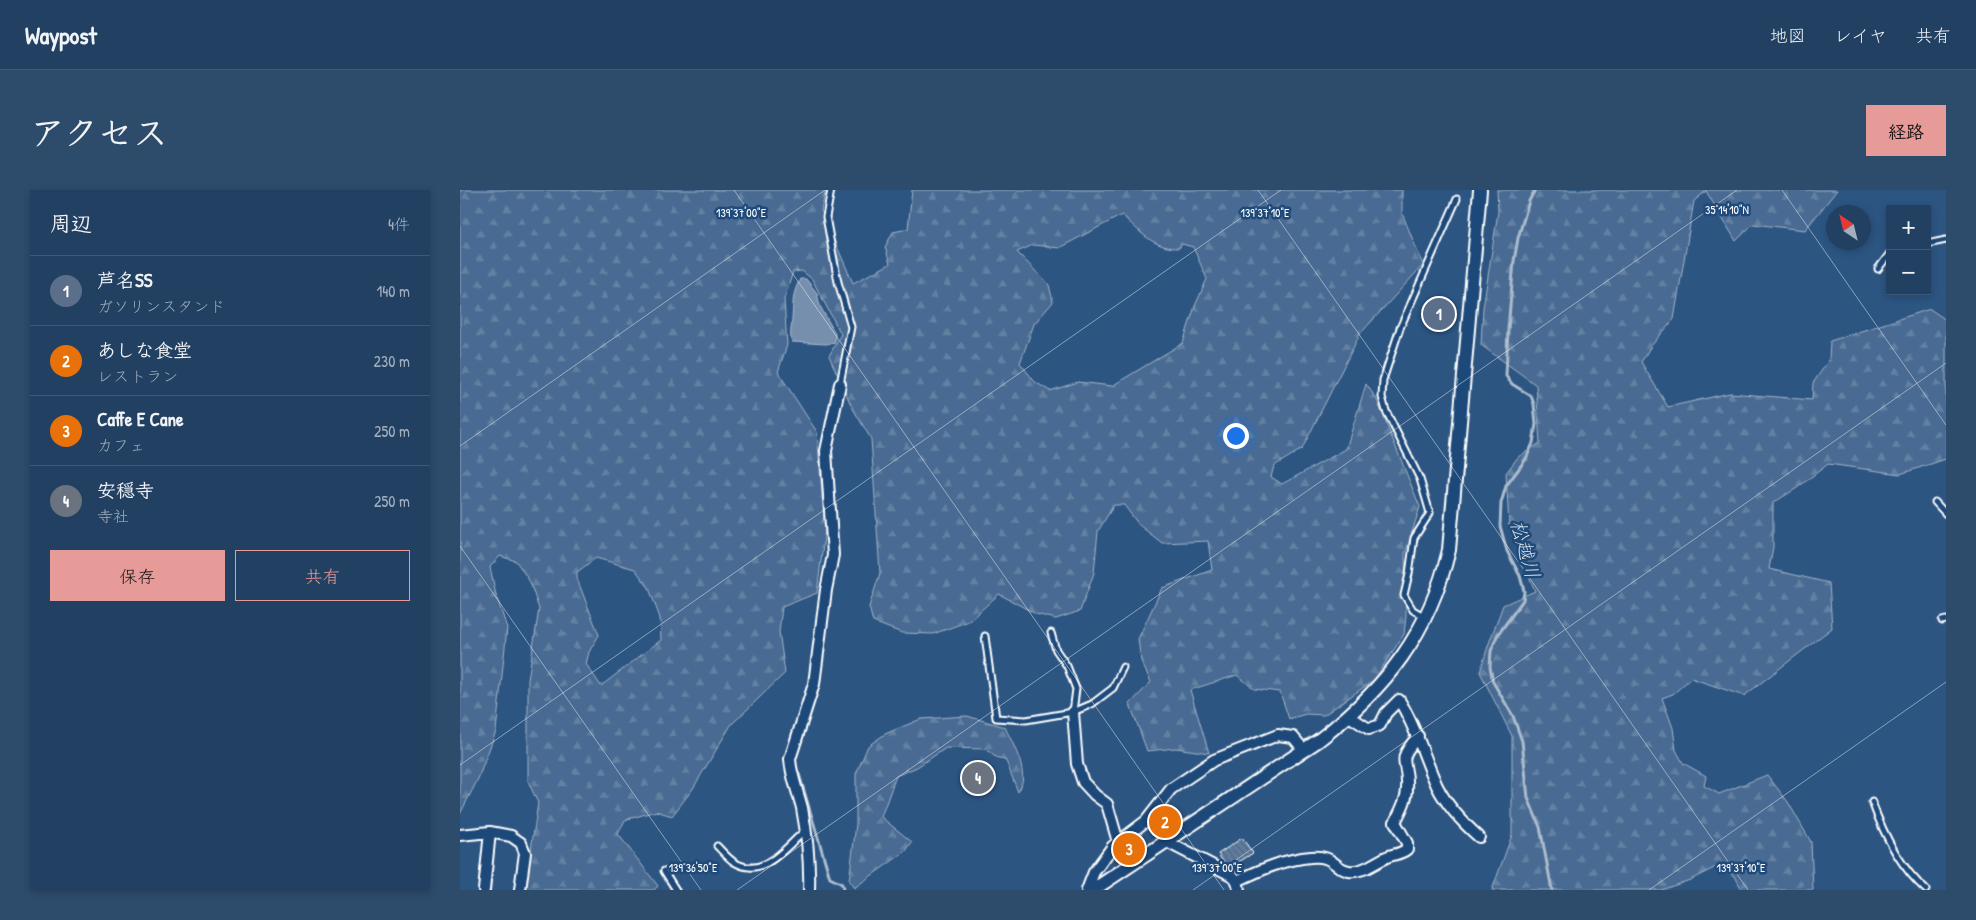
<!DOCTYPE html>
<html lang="ja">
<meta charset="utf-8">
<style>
:root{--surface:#214062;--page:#2d4b6b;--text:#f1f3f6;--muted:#a2afbe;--line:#3e5977;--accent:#e69b98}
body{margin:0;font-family:"Patrick Hand","Klee One",sans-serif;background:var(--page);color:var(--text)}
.controls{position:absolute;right:15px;top:15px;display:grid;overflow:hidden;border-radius:0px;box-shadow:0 2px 8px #0003}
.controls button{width:45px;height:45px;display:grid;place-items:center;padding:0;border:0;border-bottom:1px solid var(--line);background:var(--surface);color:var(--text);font:25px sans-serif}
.compass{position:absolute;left:1366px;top:15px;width:45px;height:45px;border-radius:50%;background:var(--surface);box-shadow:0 2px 8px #0003;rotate:325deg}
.you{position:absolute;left:775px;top:245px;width:18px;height:18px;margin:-12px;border:4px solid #fff;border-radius:50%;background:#1a73e8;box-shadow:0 0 0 8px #1a73e833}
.badge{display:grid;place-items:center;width:32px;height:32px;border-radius:50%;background:var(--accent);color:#fff;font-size:16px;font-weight:700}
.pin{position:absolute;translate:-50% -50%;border:2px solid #fff;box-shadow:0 1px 5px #0006}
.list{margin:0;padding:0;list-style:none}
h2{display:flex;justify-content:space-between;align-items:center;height:65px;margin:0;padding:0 20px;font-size:21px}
h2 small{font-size:16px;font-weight:400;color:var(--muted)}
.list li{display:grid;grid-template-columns:32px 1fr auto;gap:15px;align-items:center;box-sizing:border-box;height:70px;padding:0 20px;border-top:1px solid var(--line)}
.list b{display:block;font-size:19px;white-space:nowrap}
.list p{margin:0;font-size:16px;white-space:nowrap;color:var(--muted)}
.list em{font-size:16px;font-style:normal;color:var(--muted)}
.actions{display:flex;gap:10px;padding:15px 20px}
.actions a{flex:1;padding:11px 0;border:1px solid var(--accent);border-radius:0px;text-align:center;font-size:18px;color:var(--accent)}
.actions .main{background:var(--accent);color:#111}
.map{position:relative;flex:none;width:1486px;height:700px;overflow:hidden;border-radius:0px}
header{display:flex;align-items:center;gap:30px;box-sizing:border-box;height:70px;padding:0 25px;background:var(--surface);border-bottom:1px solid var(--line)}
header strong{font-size:24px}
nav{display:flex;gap:28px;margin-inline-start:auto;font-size:18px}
.intro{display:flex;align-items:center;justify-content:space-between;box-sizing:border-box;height:120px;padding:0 30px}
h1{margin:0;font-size:35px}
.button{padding:12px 22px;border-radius:0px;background:var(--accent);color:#111;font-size:18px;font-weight:700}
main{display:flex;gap:30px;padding:0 30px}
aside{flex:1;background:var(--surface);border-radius:0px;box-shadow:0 2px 8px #0003}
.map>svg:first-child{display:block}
.forest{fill:url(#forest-firs);stroke:#a4b5c8;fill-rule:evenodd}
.water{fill:#748fad;stroke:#acbcce}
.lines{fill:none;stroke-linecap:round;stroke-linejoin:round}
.stream{stroke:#acbcce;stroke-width:3}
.building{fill:url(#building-back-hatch);stroke:#fff}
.service-casing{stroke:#fff;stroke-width:9}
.minor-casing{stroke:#fff;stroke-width:14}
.tertiary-casing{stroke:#fff;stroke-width:16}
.service{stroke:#1f4a7a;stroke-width:5}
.minor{stroke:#1f4a7a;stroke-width:10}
.tertiary{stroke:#1f4a7a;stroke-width:12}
.ticks{fill:none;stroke:#fff;stroke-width:1;stroke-opacity:0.45}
.labels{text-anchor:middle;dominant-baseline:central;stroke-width:5;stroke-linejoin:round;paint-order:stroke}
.water-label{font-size:20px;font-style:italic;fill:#d5dde6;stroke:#1f4a7a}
.ticks-label{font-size:12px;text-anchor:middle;fill:#fff;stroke:#1f4a7a;stroke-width:5;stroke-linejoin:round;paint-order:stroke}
</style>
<header>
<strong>Waypost</strong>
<nav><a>地図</a><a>レイヤ</a><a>共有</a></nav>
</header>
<div class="intro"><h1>アクセス</h1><a class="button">経路</a></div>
<main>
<aside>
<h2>周辺<small>4件</small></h2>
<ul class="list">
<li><span class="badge" style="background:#5c6f8a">1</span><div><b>芦名SS</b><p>ガソリンスタンド</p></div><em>140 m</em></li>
<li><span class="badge" style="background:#e8710a">2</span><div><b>あしな食堂</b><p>レストラン</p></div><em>230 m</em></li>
<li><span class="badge" style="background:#e8710a">3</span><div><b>Caffe E Cane</b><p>カフェ</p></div><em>250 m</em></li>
<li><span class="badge" style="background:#6b7280">4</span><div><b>安穏寺</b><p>寺社</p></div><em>250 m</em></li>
</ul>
<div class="actions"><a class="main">保存</a><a>共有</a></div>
</aside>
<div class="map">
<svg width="1486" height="700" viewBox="0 0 1486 700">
<defs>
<pattern id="forest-firs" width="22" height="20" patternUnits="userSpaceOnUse" patternTransform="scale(1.25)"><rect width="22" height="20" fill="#486b92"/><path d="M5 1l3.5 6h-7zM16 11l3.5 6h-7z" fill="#6381a2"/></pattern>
<pattern id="building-back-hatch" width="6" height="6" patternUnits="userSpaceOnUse" patternTransform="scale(1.25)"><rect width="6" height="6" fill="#5e7c9f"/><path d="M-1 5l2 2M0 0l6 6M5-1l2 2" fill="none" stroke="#56667a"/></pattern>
</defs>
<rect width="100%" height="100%" fill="#2c5582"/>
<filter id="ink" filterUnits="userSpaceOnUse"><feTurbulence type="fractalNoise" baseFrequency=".02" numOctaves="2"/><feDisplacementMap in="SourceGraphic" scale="10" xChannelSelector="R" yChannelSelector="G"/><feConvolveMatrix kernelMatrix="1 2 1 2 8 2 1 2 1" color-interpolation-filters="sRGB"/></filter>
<g filter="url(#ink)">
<path class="forest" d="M0,0H366L361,20L393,93L430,74L425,57L433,42L448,39L452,0H942V23L963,75L900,144L842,259L814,276L811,287L822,294L886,259L906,194L916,208L960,317L945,364L946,426L944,444L914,490L864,525L846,524L829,529L820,502L794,499L777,485L730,500L749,563L716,558L687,561L670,514L691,492L681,471L678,449L702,398L752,380L748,351L702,353L679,335L664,315H654L638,341L634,383L620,421L596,429L576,424L539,404L509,431L473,444L442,443L413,432L409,417L420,383L411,249L392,217L369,166L381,144L352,89L342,81L333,82L324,109L327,155L318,182L357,242L365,339L357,403L322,417L319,442L325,483L271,535L232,600L212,626L196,621L165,630L158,644L198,696L194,700H65L78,613L68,591V490L79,419L70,392L56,371L40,366L30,377L36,405L47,438L36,541L18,589L0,624ZM662,25C679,41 694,59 719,58L722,54L733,57L747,89L735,116L723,153L652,196L618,192L590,201L575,192L560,173L574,134L593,112L589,95L557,62L573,55L599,58ZM136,368L175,379L189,398L200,428L201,450L141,496L126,474L129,462L139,445L117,389V382Z
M1037,0H1377L1345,40L1293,34L1276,51L1246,1L1234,11L1214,129L1191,156L1181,172L1208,217L1270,203L1352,210L1353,193L1369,170L1370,151L1470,119L1486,130V269L1440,284L1368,274L1337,298L1313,313V357L1309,379L1369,393L1372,438L1284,506L1231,488L1213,504L1202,508L1213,538L1216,560L1223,573L1246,586L1244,596L1259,604L1307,585L1328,612L1351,652L1353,700H1282L1275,686L1256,677L1230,690L1201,700H1032L1052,645V546L1020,482L1028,456L1043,415L1075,401L1049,336L1046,283L1058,267L1080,253L1076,195L1021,155L1023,118L1038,22Z
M507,526L545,537C553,555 571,584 558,602L546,571L534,566L526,559L486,558L457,577L436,586L421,627L452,652L446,661L394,698L389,691L396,634V584L408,556L425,544L461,529Z"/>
<path class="water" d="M340,89H346L357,103L360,116L375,143V152L366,154L332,152C329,143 332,137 332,128C334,110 331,107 340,89Z"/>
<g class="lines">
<path class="stream" d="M1075,0L1069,11L1058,48L1054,71L1048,139L1046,186L1052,194L1071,206L1074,214L1076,234L1073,253L1066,269L1046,296L1041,313L1040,336L1047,361L1060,386L1064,401L1063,410L1037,446L1031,461L1030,477L1033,492L1053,526L1062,551L1068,608L1080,637L1092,700
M339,584L370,688L382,694L383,700"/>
</g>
<path class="building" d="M782,648L793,663L768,679L758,664Z"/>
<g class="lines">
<g class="service-casing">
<path id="service" d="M371,0L366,27L378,92L391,137L380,194
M1467,54L1486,50
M1418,79L1430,63
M1475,312L1486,324
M965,427L953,420L944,405L949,384L954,348L970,323L960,289L926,221L922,207L923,190L940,138L997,9
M1482,431L1486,430
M591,443L596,460L607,476L616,499L613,522
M525,446L536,528L566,530L613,522L632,514L653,498L663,477
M1412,612C1423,643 1441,678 1466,700
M257,656C262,661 268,668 274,672C303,690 326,657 345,640
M204,681L216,700"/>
</g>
<g class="minor-casing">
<path id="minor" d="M613,522L617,574L623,592L635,605L647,614L658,652
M889,526L909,539L920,535L926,523L939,510C956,537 964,567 977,596C987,616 1002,632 1019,647
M0,645L30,642L51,646L61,653L65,663L60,700
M707,652L773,686L777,691L779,700
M777,691C800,680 825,669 851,667C875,665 873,678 889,681C904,683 916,671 929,666C935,664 941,664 947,659V653L935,632C940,622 947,610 947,599C949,568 934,575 958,546
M24,700L30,642
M349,700C350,673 347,645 342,618C338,602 331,586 330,569L354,494L366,400L373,365L366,261L380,194
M627,700L634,682L653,656L686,631L711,599L754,570L818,545L833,547L844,560"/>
</g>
<g class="tertiary-casing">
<path id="tertiary" d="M633,700L859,550C926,498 969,444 989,360L1020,0"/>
</g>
<use href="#service" class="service"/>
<use href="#minor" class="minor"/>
<use href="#tertiary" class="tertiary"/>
</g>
</g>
<path class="ticks" d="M274,0L764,700M798,0L1288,700M1322,0L1486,235M0,256L365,0M0,356L241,700M0,575L821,0M277,700L1277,0M733,700L1486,173M1189,700L1486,492"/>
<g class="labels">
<g class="water-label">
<text transform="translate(1066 359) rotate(74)">松越川</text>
</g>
</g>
<g class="ticks-label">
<text x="1267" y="24">35°14'10"N</text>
<text x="281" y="27">139°37'00"E</text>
<text x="805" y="27">139°37'10"E</text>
<text x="233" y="682">139°36'50"E</text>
<text x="757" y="682">139°37'00"E</text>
<text x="1281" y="682">139°37'10"E</text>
</g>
</svg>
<div class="controls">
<button>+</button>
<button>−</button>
</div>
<svg class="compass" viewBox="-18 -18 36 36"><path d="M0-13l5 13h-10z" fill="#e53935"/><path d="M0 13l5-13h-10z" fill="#a2afbe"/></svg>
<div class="you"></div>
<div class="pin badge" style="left:979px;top:124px;background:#5c6f8a">1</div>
<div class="pin badge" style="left:705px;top:632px;background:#e8710a">2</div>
<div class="pin badge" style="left:669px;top:659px;background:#e8710a">3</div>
<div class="pin badge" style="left:518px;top:588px;background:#6b7280">4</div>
</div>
</main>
